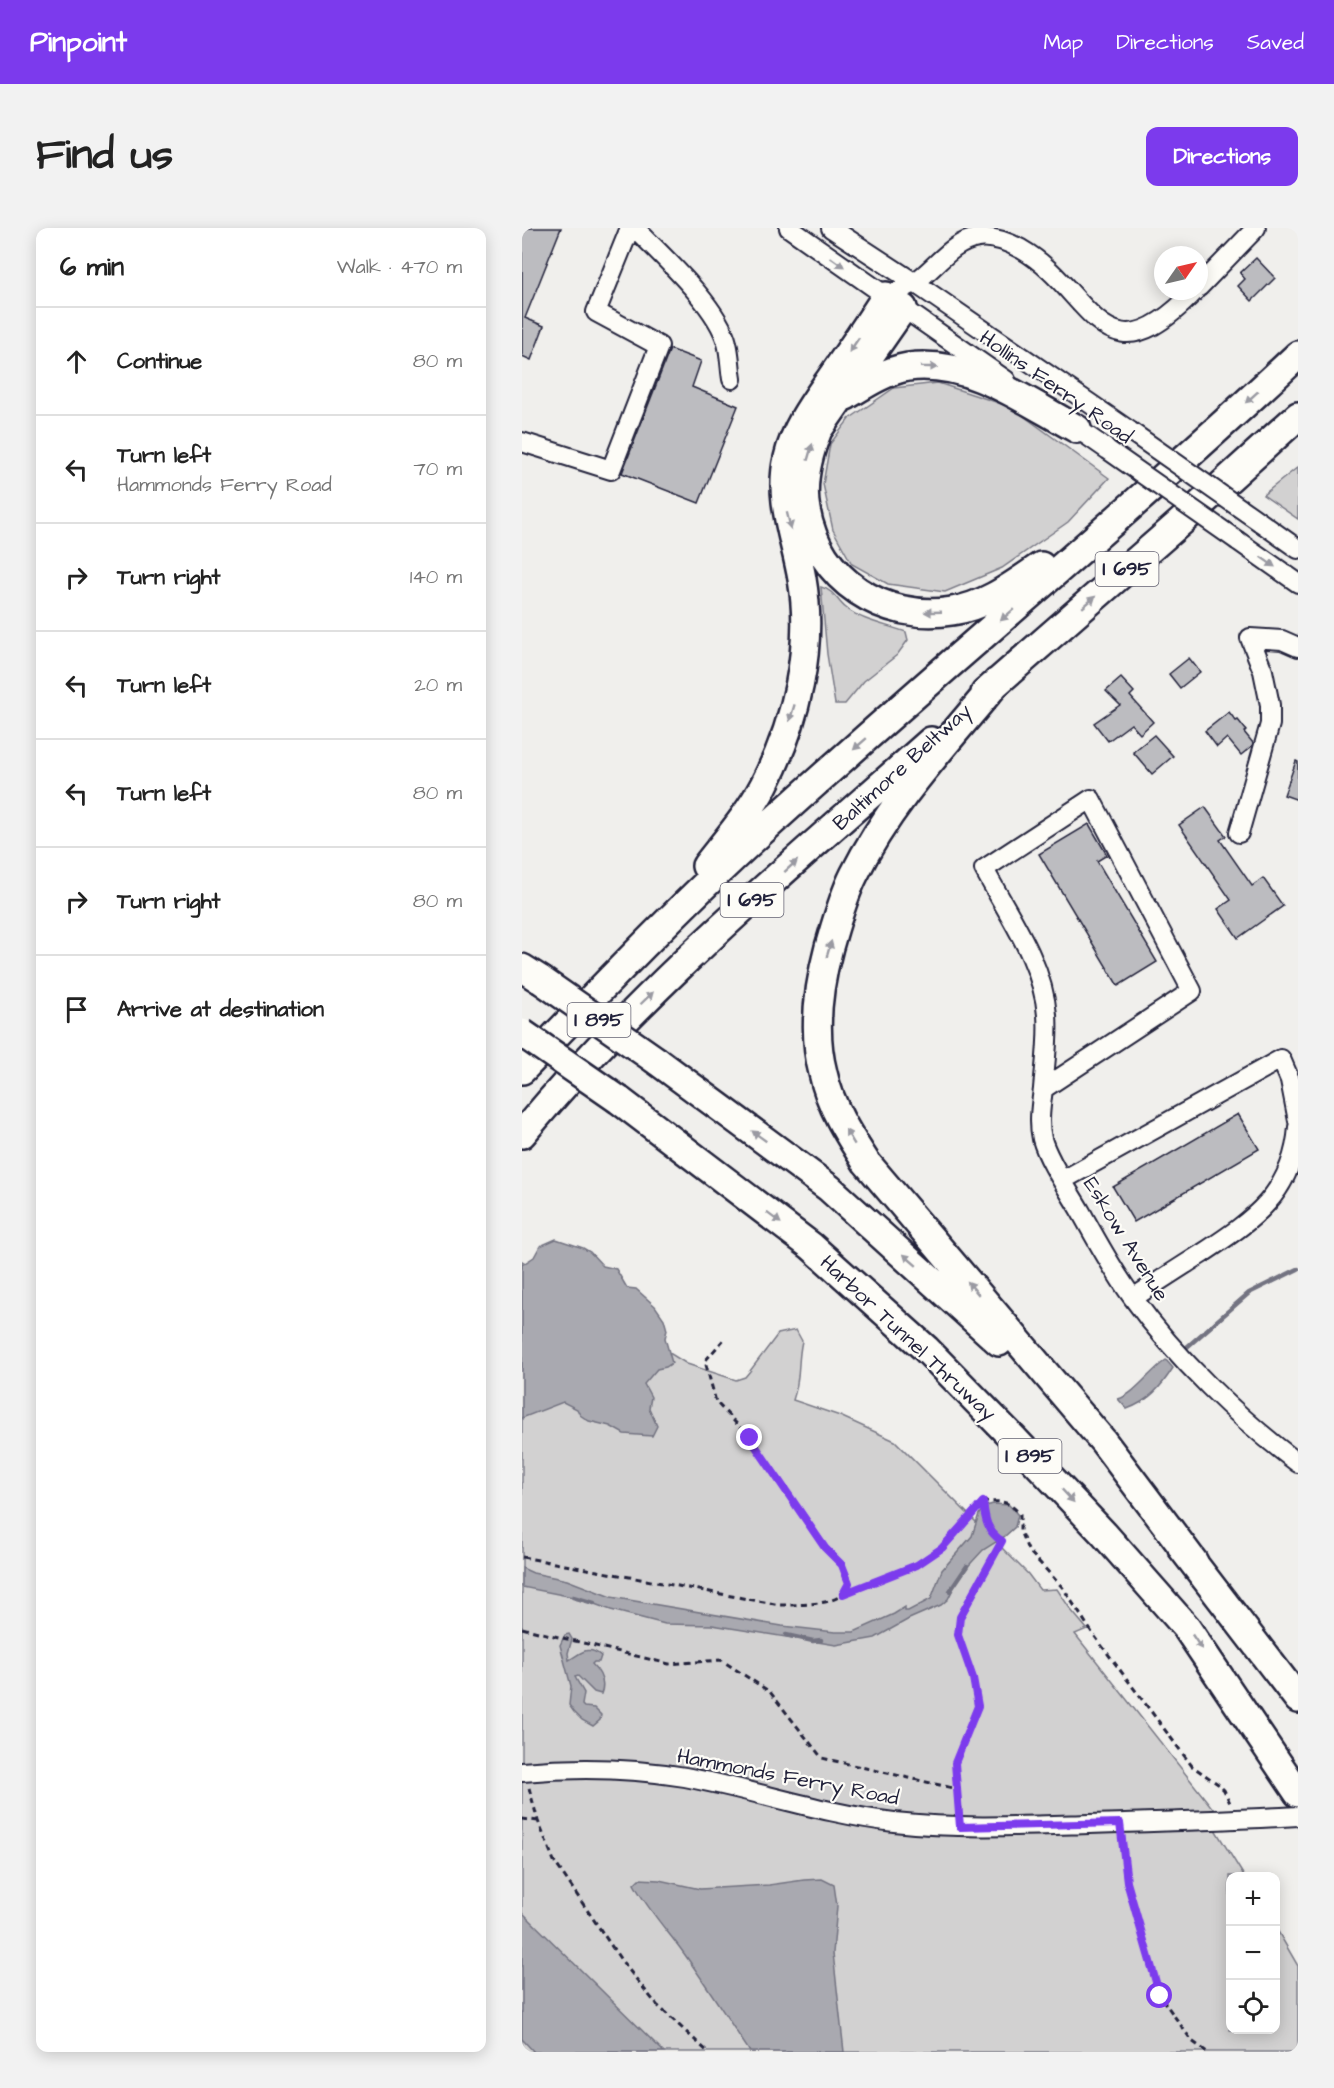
<!DOCTYPE html>
<meta charset="utf-8">
<style>
:root{--surface:#fff;--page:#f2f2f2;--text:#222;--muted:#767676;--line:#e0e0e0;--accent:#7c3aed}
body{margin:0;font-family:"Architects Daughter",sans-serif;background:var(--page);color:var(--text)}
.controls{position:absolute;right:18px;bottom:18px;display:grid;overflow:hidden;border-radius:12px;box-shadow:0 3px 15px #0003}
.controls button{width:54px;height:54px;display:grid;place-items:center;padding:0;border:0;border-bottom:2px solid var(--line);background:var(--surface);color:var(--text);font:30px sans-serif}
.compass{position:absolute;left:632px;top:18px;width:54px;height:54px;border-radius:50%;background:var(--surface);box-shadow:0 3px 15px #0003;rotate:56deg}
.stop{position:absolute;width:18px;height:18px;margin:-14px;border:4px solid #7c3aed;border-radius:50%;background:#fff}
.stop.end{background:#7c3aed;border-color:#fff;box-shadow:0 2px 6px #0008}
.list{margin:0;padding:0;list-style:none}
h2{display:flex;justify-content:space-between;align-items:center;height:78px;margin:0;padding:0 24px;font-size:26px}
h2 small{font-size:20px;font-weight:400;color:var(--muted)}
.list li{display:grid;grid-template-columns:39px 1fr auto;gap:18px;align-items:center;box-sizing:border-box;height:108px;padding:0 24px;border-top:2px solid var(--line)}
.list b{display:block;font-size:22px;white-space:nowrap}
.list p{margin:0;font-size:20px;white-space:nowrap;color:var(--muted)}
.list em{font-size:20px;font-style:normal;color:var(--muted)}
.icon{flex:none;width:33px;height:33px;fill:none;stroke:currentColor;stroke-width:2;stroke-linecap:round;stroke-linejoin:round}
.map{position:relative;flex:none;width:776px;height:1824px;overflow:hidden;border-radius:12px}
header{display:flex;align-items:center;gap:36px;box-sizing:border-box;height:84px;padding:0 30px;background:var(--accent);color:#fff}
header strong{font-size:28px}
nav{display:flex;gap:33px;margin-inline-start:auto;font-size:21px}
.intro{display:flex;align-items:center;justify-content:space-between;box-sizing:border-box;height:144px;padding:0 36px}
h1{margin:0;font-size:42px}
.button{padding:15px 27px;border-radius:12px;background:var(--accent);color:#fff;font-size:21px;font-weight:700}
main{display:flex;gap:36px;padding:0 36px}
aside{flex:1;background:var(--surface);border-radius:12px;box-shadow:0 3px 15px #0003}
.map>svg:first-child{display:block}
.green{fill:#d2d1d1;stroke:#7a7a86;stroke-width:1.5}
.water{fill:#a9a9b0;stroke:#737381;stroke-width:1.5}
.lines{fill:none;stroke-linecap:round;stroke-linejoin:round}
.stream{stroke:#737381;stroke-width:4.5}
.building{fill:#bcbcc0;stroke:#22223b;stroke-width:1.5}
.minor-casing{stroke:#22223b;stroke-width:22}
.highway-casing{stroke:#22223b;stroke-width:32}
.path{stroke:#22223b;stroke-width:3;stroke-dasharray:6 4.5;stroke-linecap:butt}
.minor{stroke:#fdfcf7;stroke-width:18}
.highway{stroke:#fdfcf7;stroke-width:27}
.minor-bridge-casing{stroke:#22223b;stroke-width:22;stroke-linecap:butt}
.highway-bridge-casing{stroke:#22223b;stroke-width:32;stroke-linecap:butt}
.minor-bridge{stroke:#fdfcf7;stroke-width:18}
.highway-bridge{stroke:#fdfcf7;stroke-width:27}
.oneway{fill:#9a9aa2}
.route{stroke:#7c3aed;stroke-width:8}
.labels{text-anchor:middle;dominant-baseline:central;stroke-width:4.5;stroke-linejoin:round;paint-order:stroke}
.shield{fill:#fdfcf7;stroke:#646373;stroke-width:1.5}
.shield-label{font-size:20px;font-weight:bold;fill:#22223b}
.street-label{font-size:21px;fill:#22223b;stroke:#fdfcf7}
</style>
<header>
<strong>Pinpoint</strong>
<nav><a>Map</a><a>Directions</a><a>Saved</a></nav>
</header>
<div class="intro"><h1>Find us</h1><a class="button">Directions</a></div>
<main>
<aside>
<h2>6 min<small>Walk · 470 m</small></h2>
<ul class="list">
<li><svg class="icon" aria-label="ahead" viewBox="0 0 24 24"><path d="M12 20V5M6 11l6-6 6 6"/></svg><div><b>Continue</b></div><em>80 m</em></li>
<li><svg class="icon" aria-label="left" viewBox="0 0 24 24"><path d="M17 20v-9H6M10 6l-5 5 5 5"/></svg><div><b>Turn left</b><p>Hammonds Ferry Road</p></div><em>70 m</em></li>
<li><svg class="icon" aria-label="right" viewBox="0 0 24 24"><path d="M7 20v-9h11M14 6l5 5-5 5"/></svg><div><b>Turn right</b></div><em>140 m</em></li>
<li><svg class="icon" aria-label="left" viewBox="0 0 24 24"><path d="M17 20v-9H6M10 6l-5 5 5 5"/></svg><div><b>Turn left</b></div><em>20 m</em></li>
<li><svg class="icon" aria-label="left" viewBox="0 0 24 24"><path d="M17 20v-9H6M10 6l-5 5 5 5"/></svg><div><b>Turn left</b></div><em>80 m</em></li>
<li><svg class="icon" aria-label="right" viewBox="0 0 24 24"><path d="M7 20v-9h11M14 6l5 5-5 5"/></svg><div><b>Turn right</b></div><em>80 m</em></li>
<li><svg class="icon" aria-label="arrive" viewBox="0 0 24 24"><path d="M6 21V4h12l-3 4 3 4H6"/></svg><div><b>Arrive at destination</b></div></li>
</ul>
</aside>
<div class="map">
<svg width="776" height="1824" viewBox="0 0 776 1824">
<rect width="100%" height="100%" fill="#f0efec"/>
<filter id="ink" filterUnits="userSpaceOnUse"><feTurbulence type="fractalNoise" baseFrequency=".0167" numOctaves="2"/><feDisplacementMap in="SourceGraphic" scale="12" xChannelSelector="R" yChannelSelector="G"/><feConvolveMatrix kernelMatrix="1 2 1 2 8 2 1 2 1" color-interpolation-filters="sRGB"/></filter>
<g filter="url(#ink)">
<path class="green" d="M416,155L489,179L587,250L546,294L480,340L423,364L366,356L330,336L311,302L301,256L308,216L327,191L372,160Z
M776,239V291L741,267Z
M299,359C312,362 315,373 324,380C340,393 365,397 384,404L386,412L375,427L342,453L323,476H313L305,426Z
M0,1033L165,1136L214,1152L223,1149L228,1143L256,1106L274,1102L280,1113C275,1134 279,1150 271,1172L318,1188L373,1213L506,1346L518,1362L535,1361L549,1382L565,1401L553,1406L692,1582L694,1603L722,1648H708V1802H754V1700L776,1738V1824H0Z"/>
<path class="water" d="M34,1011L61,1020L68,1024L81,1038L94,1041L105,1060L114,1061L133,1078L142,1091L145,1102L143,1110L150,1135L144,1139L135,1141L122,1156L129,1169L127,1180L135,1198L130,1208L102,1206L88,1198L67,1193L58,1187L55,1181L41,1174L0,1190V1037L12,1029L18,1018Z
M644,1132L651,1140C639,1159 627,1173 605,1181L596,1171C612,1167 629,1142 644,1132Z
M471,1276L487,1277L496,1287L493,1299L482,1309L461,1322L438,1347L426,1371L419,1377L387,1391L353,1410L314,1417L190,1397L143,1396L89,1382L56,1370L0,1359V1340L11,1345L45,1352L89,1369L260,1398L313,1404H332L372,1386L383,1379V1383H386L409,1371L420,1342L450,1308L457,1286L464,1278Z
M47,1406L50,1411L46,1425L47,1432C58,1426 66,1416 79,1428L77,1434H72L70,1436C78,1444 84,1454 79,1466L72,1464L56,1448L53,1449L62,1465L60,1477L62,1479L72,1480L79,1487L78,1492L71,1498L60,1492L52,1484L47,1477L49,1458L38,1417L43,1407Z
M117,1651L137,1652L178,1661L247,1657L282,1652L300,1651L312,1657L315,1678L311,1725L322,1824H228C205,1790 183,1754 158,1720C142,1699 125,1680 112,1656Z
M0,1684L142,1824H12L0,1811Z"/>
<g class="lines">
<path class="stream" d="M665,1119L727,1065L776,1041
M428,1363L445,1338
M51,1369L72,1375
M264,1407L291,1413L299,1412"/>
</g>
<path class="building" d="M0,0H39L3,90L22,98L9,132L0,128Z
M734,30L753,50L730,73L716,58L723,51L718,45Z
M148,121L179,133L170,159L216,178L177,275L100,245Z
M667,430L678,444L658,460L647,446Z
M599,450L612,464L608,468L631,494L618,506L609,496L586,513L572,495L598,477L584,463Z
M707,484L714,493L716,492L724,502L722,504L731,515L730,518L719,527L705,510L695,519L683,503Z
M632,507L651,528L630,546L611,524Z
M774,533L776,534V572L762,567Z
M683,579L704,608L698,612L730,658L741,650L761,678L716,710L696,681L709,672L657,597Z
M567,596L585,627L575,633L635,734L596,758L517,626Z
M716,886L737,921L612,994L591,959Z"/>
<g class="lines">
<g class="minor-casing">
<path id="minor" d="M113,0C140,28 196,78 205,115C208,126 208,139 210,151
M267,0L484,152
M309,0L393,55L608,203
M677,59L734,0
M364,68C374,64 385,60 393,54C414,40 429,14 456,10C471,8 486,14 499,21C571,62 579,161 673,63
M547,195L586,222
M0,214L89,242L137,118L74,84L108,0
M738,294L776,321
M716,313L776,355
M569,571L670,763L521,861C523,836 527,812 525,787C521,734 486,687 462,641Z
M717,605L748,496V477L741,443L728,410L760,412L776,419
M521,861C519,877 516,894 520,911C526,933 547,963 559,984C575,1013 591,1043 611,1070C654,1130 717,1191 776,1235
M541,952L759,831L768,852L776,893
M611,1070C634,1055 657,1040 681,1025C731,992 771,965 776,899
M0,1544C54,1539 109,1540 163,1549C233,1562 301,1586 372,1594C437,1601 502,1598 567,1596C637,1594 706,1592 776,1588"/>
</g>
<g class="highway-casing">
<path id="highway" d="M381,80L296,202C286,227 279,255 284,282C296,352 362,394 430,383C464,378 491,357 519,338
M324,168C342,157 363,143 386,139C448,131 503,173 555,201
M475,454C424,516 368,574 332,647C321,669 314,695 307,719C296,760 290,803 301,845C308,878 326,906 344,934L581,1213L672,1334
M463,465L660,293L776,188
M184,638C204,612 227,586 242,557C274,495 292,420 280,351C273,310 256,271 266,230C273,199 293,173 311,147C329,121 347,95 364,68
M0,740L19,752
M135,833L307,960L477,1114
M0,842C78,762 154,682 237,606C414,444 601,291 776,127
M97,872L289,1018L404,1121L491,1210L582,1306L664,1399L776,1565
M0,906C121,760 268,638 409,513
M660,1320L776,1471"/>
</g>
<path class="path" d="M0,1329L258,1377C273,1377 309,1377 319,1367C323,1364 325,1359 327,1355L320,1337L303,1319L228,1210L194,1174L183,1133L203,1110
M323,1365L395,1337L420,1320L461,1274C480,1274 484,1271 498,1286V1303L506,1322L541,1360L571,1406L670,1538L696,1556L702,1562L708,1575
M0,1400L147,1436L199,1432L248,1464L300,1530L435,1561
M7,1560L16,1593L32,1633L99,1732L135,1777L186,1824
M438,1582L433,1535L456,1478L451,1450L436,1407L438,1389L480,1313C465,1304 463,1291 461,1274
M0,1591L16,1593
M599,1609L605,1654L638,1768L670,1813L685,1824"/>
<use href="#minor" class="minor"/>
<use href="#highway" class="highway"/>
<g class="minor-bridge-casing">
<path id="minor-bridge" d="M608,203L738,294
M586,222L716,313"/>
</g>
<g class="highway-bridge-casing">
<path id="highway-bridge" d="M19,752L135,833
M0,805L97,872"/>
</g>
<use href="#minor-bridge" class="minor-bridge"/>
<use href="#highway-bridge" class="highway-bridge"/>
</g>
<defs><path id="oneway-solid" d="M-6-.8H1V-3.2L6.5 0L1 3.2V.8H-6Z" transform="scale(1.5)"/></defs>
<g class="oneway">
<use href="#oneway-solid" transform="translate(315 34) rotate(35)"/>
<use href="#oneway-solid" transform="translate(332 117) rotate(124)"/>
<use href="#oneway-solid" transform="translate(407 139) rotate(1)"/>
<use href="#oneway-solid" transform="translate(730 169) rotate(138)"/>
<use href="#oneway-solid" transform="translate(288 224) rotate(-74)"/>
<use href="#oneway-solid" transform="translate(267 293) rotate(76)"/>
<use href="#oneway-solid" transform="translate(746 334) rotate(35)"/>
<use href="#oneway-solid" transform="translate(567 374) rotate(-41)"/>
<use href="#oneway-solid" transform="translate(411 384) rotate(178)"/>
<use href="#oneway-solid" transform="translate(485 387) rotate(139)"/>
<use href="#oneway-solid" transform="translate(270 485) rotate(107)"/>
<use href="#oneway-solid" transform="translate(338 516) rotate(139)"/>
<use href="#oneway-solid" transform="translate(269 638) rotate(-42)"/>
<use href="#oneway-solid" transform="translate(307 721) rotate(-74)"/>
<use href="#oneway-solid" transform="translate(125 770) rotate(-44)"/>
<use href="#oneway-solid" transform="translate(237 908) rotate(-144)"/>
<use href="#oneway-solid" transform="translate(328 909) rotate(-121)"/>
<use href="#oneway-solid" transform="translate(252 990) rotate(37)"/>
<use href="#oneway-solid" transform="translate(388 1032) rotate(-139)"/>
<use href="#oneway-solid" transform="translate(451 1060) rotate(-130)"/>
<use href="#oneway-solid" transform="translate(546 1268) rotate(47)"/>
<use href="#oneway-solid" transform="translate(675 1414) rotate(56)"/>
</g>
</g>
<g class="lines" filter="url(#ink)">
<path class="route" d="M228,1210L303,1320L320,1337L327,1355L321,1366L395,1337L420,1320L461,1274C463,1291 465,1304 480,1313L438,1389L436,1407L451,1450L456,1478L433,1535L438,1599L598,1595L605,1654L638,1768"/>
</g>
<g class="labels">
<g class="shield">
<rect x="573.5" y="324" width="63" height="34" rx="4.5"/>
<rect x="198.5" y="655" width="63" height="34" rx="4.5"/>
<rect x="45.5" y="775" width="63" height="34" rx="4.5"/>
<rect x="476.5" y="1211" width="63" height="34" rx="4.5"/>
</g>
<g class="shield-label">
<text x="605" y="341">I 695</text>
<text x="230" y="672">I 695</text>
<text x="77" y="792">I 895</text>
<text x="508" y="1228">I 895</text>
</g>
<g class="street-label">
<text transform="translate(534 159) rotate(35)">Hollins Ferry Road</text>
<text transform="translate(380 539) rotate(-42)">Baltimore Beltway</text>
<text transform="translate(604 1011) rotate(58)">Eskow Avenue</text>
<text transform="translate(386 1110) rotate(43)">Harbor Tunnel Thruway</text>
<text transform="translate(266 1549) rotate(11)">Hammonds Ferry Road</text>
</g>
</g>
</svg>
<div class="controls">
<button>+</button>
<button>−</button>
<button><svg class="icon" aria-label="locate" viewBox="0 0 24 24"><circle cx="12" cy="12" r="6"/><path d="M12 2v4M12 18v4M2 12h4M18 12h4"/></svg></button>
</div>
<svg class="compass" viewBox="-18 -18 36 36"><path d="M0-13l5 13h-10z" fill="#e53935"/><path d="M0 13l5-13h-10z" fill="#767676"/></svg>
<div class="stop" style="left:638px;top:1768px"></div>
<div class="stop end" style="left:228px;top:1210px"></div>
</div>
</main>
